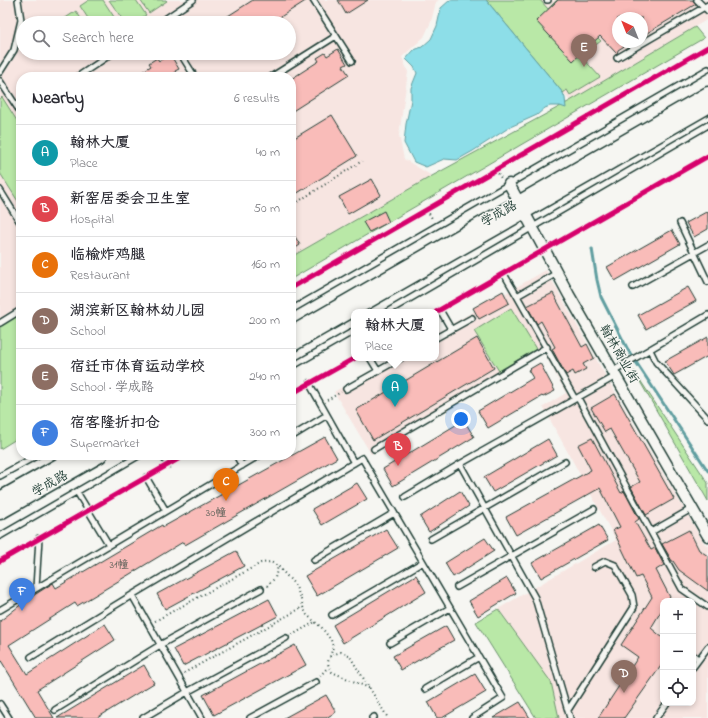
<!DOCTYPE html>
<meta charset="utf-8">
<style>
:root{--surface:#fff;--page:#f7f7f7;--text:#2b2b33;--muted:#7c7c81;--line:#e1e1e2;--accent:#c8321e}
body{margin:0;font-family:"Indie Flower","LXGW WenKai TC",sans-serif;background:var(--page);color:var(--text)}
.controls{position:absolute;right:12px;bottom:12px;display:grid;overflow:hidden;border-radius:8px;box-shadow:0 2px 6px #0003}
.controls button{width:36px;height:36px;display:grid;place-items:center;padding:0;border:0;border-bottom:1px solid var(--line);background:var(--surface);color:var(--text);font:20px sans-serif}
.compass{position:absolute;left:612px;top:12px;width:36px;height:36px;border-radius:50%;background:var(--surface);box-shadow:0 2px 6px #0003;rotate:317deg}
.you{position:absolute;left:461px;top:419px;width:14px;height:14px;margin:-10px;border:3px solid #fff;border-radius:50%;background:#1a73e8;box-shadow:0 0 0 6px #1a73e833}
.badge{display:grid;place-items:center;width:26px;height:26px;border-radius:50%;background:var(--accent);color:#fff;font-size:13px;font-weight:700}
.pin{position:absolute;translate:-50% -33px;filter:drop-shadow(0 1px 2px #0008)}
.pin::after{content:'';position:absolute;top:21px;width:14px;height:12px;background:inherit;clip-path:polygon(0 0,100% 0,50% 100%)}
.popup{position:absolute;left:351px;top:309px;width:88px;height:52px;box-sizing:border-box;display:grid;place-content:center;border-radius:8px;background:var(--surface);filter:drop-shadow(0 1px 3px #0005);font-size:13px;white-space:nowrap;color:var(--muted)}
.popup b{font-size:15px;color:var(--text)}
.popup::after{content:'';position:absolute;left:50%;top:100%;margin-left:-8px;border:8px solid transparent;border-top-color:var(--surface)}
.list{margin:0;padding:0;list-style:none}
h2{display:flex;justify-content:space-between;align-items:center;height:52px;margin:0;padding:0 16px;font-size:17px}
h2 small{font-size:13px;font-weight:400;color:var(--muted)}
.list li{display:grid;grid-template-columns:26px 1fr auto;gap:12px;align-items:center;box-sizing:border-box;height:56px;padding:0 16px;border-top:1px solid var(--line)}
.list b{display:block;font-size:15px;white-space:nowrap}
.list p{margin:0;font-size:13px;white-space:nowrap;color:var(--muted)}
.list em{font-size:13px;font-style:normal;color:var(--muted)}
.icon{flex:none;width:22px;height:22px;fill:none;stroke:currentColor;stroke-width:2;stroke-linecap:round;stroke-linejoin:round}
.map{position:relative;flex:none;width:708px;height:718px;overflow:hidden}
.search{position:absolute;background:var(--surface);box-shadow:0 2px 6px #0003;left:16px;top:16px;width:280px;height:44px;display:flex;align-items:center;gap:10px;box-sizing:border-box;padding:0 14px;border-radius:22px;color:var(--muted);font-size:15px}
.panel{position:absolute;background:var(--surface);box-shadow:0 2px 6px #0003;left:16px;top:72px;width:280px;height:388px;border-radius:16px}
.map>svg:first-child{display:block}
.built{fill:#f7e5e1;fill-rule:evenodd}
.green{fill:#b9e8a7;stroke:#6c926e}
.water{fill:#8ddee8;stroke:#619ea0}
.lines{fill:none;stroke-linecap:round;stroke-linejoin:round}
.stream{stroke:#619ea0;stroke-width:3}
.building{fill:#f9bcb9;stroke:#1f3d34}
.lane-casing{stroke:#1f3d34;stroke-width:8}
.street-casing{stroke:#1f3d34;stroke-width:13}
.secondary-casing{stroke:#1f3d34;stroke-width:17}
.path{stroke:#1f3d34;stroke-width:2;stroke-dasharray:1 3;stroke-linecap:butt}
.lane{stroke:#f6f6f2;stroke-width:5}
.street{stroke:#f6f6f2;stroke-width:10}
.secondary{stroke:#f6f6f2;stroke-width:14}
.cycleway-casing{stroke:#f6f6f2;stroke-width:8}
.cycleway{stroke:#d6006c;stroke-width:5}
.labels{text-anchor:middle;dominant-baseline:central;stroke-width:3;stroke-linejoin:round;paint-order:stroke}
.number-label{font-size:11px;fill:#565d55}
.street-label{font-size:13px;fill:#1f3d34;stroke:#f6f6f2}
</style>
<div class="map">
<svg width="708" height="718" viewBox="0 0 708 718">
<rect width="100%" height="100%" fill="#f6f6f2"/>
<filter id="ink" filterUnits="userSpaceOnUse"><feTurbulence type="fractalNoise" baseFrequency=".025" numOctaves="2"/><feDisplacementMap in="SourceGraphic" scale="8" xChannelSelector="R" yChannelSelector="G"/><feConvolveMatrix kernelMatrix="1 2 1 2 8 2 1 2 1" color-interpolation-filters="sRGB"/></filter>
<g filter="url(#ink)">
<path class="built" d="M0,0H439L436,2L431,22L424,37L402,57L408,72L399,135L404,159L432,176L291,257V77H21V411L0,422ZM23,23H289V53H23Z
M487,0H708V19L570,101ZM618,18H642V42H618Z
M546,270L604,373L704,543L708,546V718H559L550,682L498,609L616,540L543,407L566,393L544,353L371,454L334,392L393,358H436V333ZM663,601H693V703H663Z"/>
<path class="green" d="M89,0H103L118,23H91L80,6Z
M109,0H136L146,15L134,23H125Z
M140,0H166L167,1L149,13Z
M486,0H540L548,9L557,0H561L601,41L581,56L600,77L570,95L567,90L563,93Z
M76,11L84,23H58Z
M695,27L704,38L291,279V257L432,176L570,101Z
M2,97L21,127V206L0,173V99Z
M511,308L536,349L499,371L474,331Z
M21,312V436L0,449V326Z
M634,371L708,483V501Z
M498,609L551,682L559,718H536L476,622Z"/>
<path class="water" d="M450,0H486L563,93L565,98L566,108L560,106H550L545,108L537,115L510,127L473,151L457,160L444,159L426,167L414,162L404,143L406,124L411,100V88L417,73L414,67L406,59L414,50L422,47L431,39L437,26L441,8Z"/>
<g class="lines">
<path class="stream" d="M592,249L597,280L601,297L628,350L708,471"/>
</g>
<path class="building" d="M253,0H307L271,23H217Z
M338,0H368L346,14Z
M558,0H693L696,4L642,36V18H618V42H631L618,50L617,54L600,36L573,61L536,21Z
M338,49L347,64L343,66L349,75L291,112V79L319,61L317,58L325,53L327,56Z
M170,54L179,69L175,71L179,77H134L151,66L149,63L157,58L159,61Z
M332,115L357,156L291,197V140Z
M372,179L381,195L348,214L339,197Z
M384,211L389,222L369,232L363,222Z
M708,211V229L694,237L686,223Z
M291,230L300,245L291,251Z
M672,230L680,244L615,281L607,267Z
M688,287L696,301L646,329L638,315Z
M503,291L509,303L479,319L473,308Z
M553,293L582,347L587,344L594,358L583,364L586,369L575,375L573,371L566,375L552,349L555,347L541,321L537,324L527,306Z
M708,337V356L674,375L665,361Z
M477,338L494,368L373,440L356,410Z
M540,363L555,391L543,397L542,396L488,428L478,411L533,378L528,370Z
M615,394L674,499L646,515L631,487L640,482L610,429L605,432L591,408Z
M464,420L474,437L393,486L383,469Z
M325,437L337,458L185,545L183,542L77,606L75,603L9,645L27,674L105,624L115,640L37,690L54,718H36L0,659V621L28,599L53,583L56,588L162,525L163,527Z
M592,438L621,493L624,491L639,519L635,522L651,550L655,548L664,565L656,570L670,597L667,601H663V608L651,628L663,638V663L624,718H598L638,657L621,645L652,597L641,576L636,578L613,530L620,527L600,488L516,535L506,517L591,470L578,445Z
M548,439L557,455L493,492L484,477Z
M357,483L367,499L322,525L312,509Z
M460,491L469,506L429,532L420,517Z
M599,525L608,540L541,578L532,563Z
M386,529L398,548L317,596L305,576Z
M689,530L699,550L708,556V591L679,570L673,561H672L662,544Z
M485,538L494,551L453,577L445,563Z
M236,551L244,566L165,609L157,594Z
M416,575L426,592L343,643L333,625Z
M507,578L516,593L478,616L469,601Z
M269,599L278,616L183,666L174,649Z
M446,626L454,640L401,670L393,656Z
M295,645L306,665L214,715L203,695Z
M144,665L154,683L97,718H57Z
M475,674L486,692L442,718H437L428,702Z
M326,695L336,712L326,718H284Z
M520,702L530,718H493Z"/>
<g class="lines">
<g class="lane-casing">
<path id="lane" d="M313,0L352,61
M547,0H548
M697,0L708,11
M159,23L193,0
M180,53L195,77
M617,58L708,5
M0,72L14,50L21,20L18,0
M77,77L113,53
M271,77L336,36
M0,81L21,113
M0,190L21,224
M291,223V225
M680,223L708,282
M557,273L517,296L575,399
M504,274L517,296
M633,287L708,245
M291,310L708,69
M440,310L451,329
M387,312L708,125
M0,323L21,310
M436,338L472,318
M650,350L656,362L708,419
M370,358L378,371
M291,367L354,331
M613,371L708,315
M309,383L354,463
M346,389L401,358
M578,398L651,532
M291,437L327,415
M374,449L547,347
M162,455L168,465
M236,455L242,466
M460,464L535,598L570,718
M0,476L38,455
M146,477L166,511
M77,492L109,545
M405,497L460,464L616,376
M693,508L651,532L682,589L708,607
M0,536L140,455
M431,539L565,462
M314,560L394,513
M457,587L594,509
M36,588L39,538
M0,610L260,455
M332,615L423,562
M390,643L450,608
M693,655L698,659
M31,657L132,595
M693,667L708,647
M425,689L479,657
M0,704L9,718
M55,710L160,645L261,589
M568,710L634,607L632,595L615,565L605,561L594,567
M143,718L187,692L286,638
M202,718L132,595L362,458L503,698L472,718
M250,718L316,682
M372,718L374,717
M656,718L667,703"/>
</g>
<g class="street-casing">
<path id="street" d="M509,184L569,295L708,536"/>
</g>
<g class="secondary-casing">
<path id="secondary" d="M291,334L708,94
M291,345L708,106
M0,499L78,455
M0,512L100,455"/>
</g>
<path class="path" d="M496,170L501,178
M291,206L362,161
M427,210L433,220
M327,400L341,392
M267,586L275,578L278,566
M155,621L261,563L271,562L278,566L295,585L300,596L303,607L307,615L322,628L331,640L333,647L330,657
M292,635L315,622
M184,673L303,607
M320,676L328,667
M369,688L332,672C324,661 329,655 341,652L349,655L388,718"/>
<use href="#lane" class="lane"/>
<use href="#street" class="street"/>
<use href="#secondary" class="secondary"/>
<g class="cycleway-casing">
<path id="cycleway" d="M291,288L708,47
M436,312L708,156
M291,394L355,358
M0,561L185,455"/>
</g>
<use href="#cycleway" class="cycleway"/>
</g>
</g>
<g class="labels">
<g class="number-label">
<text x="216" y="513">30幢</text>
<text x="119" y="565">31幢</text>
</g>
<g class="street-label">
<text transform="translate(499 214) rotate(-30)">学成路</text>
<text transform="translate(619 354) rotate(60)">翰林商业街</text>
<text transform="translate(50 484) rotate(-30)">学成路</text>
</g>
</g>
</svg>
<div class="controls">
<button>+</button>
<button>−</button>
<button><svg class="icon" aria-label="locate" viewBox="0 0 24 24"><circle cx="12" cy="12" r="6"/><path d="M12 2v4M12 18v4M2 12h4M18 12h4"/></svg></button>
</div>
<svg class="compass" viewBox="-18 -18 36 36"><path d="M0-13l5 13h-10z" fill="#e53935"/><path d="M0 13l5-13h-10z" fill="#7c7c81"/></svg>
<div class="you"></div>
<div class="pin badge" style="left:395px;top:407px;background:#0f9aa8">A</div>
<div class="popup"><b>翰林大厦</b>Place</div>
<div class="pin badge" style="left:398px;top:466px;background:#e0444e">B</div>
<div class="pin badge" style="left:226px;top:501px;background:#e8710a">C</div>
<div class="pin badge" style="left:624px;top:693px;background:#8d6e63">D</div>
<div class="pin badge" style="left:584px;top:67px;background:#8d6e63">E</div>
<div class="pin badge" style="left:22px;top:611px;background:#3f7fe0">F</div>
<div class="search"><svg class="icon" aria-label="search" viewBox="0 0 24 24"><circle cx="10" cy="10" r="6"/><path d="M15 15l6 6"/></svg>Search here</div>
<section class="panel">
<h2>Nearby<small>6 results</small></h2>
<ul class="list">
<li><span class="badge" style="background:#0f9aa8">A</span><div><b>翰林大厦</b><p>Place</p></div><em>40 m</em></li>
<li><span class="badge" style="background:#e0444e">B</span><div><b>新窑居委会卫生室</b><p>Hospital</p></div><em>50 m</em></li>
<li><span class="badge" style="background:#e8710a">C</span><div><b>临榆炸鸡腿</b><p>Restaurant</p></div><em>160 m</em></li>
<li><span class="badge" style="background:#8d6e63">D</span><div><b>湖滨新区翰林幼儿园</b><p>School</p></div><em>200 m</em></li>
<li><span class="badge" style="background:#8d6e63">E</span><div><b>宿迁市体育运动学校</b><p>School · 学成路</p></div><em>240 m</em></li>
<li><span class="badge" style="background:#3f7fe0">F</span><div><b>宿客隆折扣仓</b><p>Supermarket</p></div><em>300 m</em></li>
</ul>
</section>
</div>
